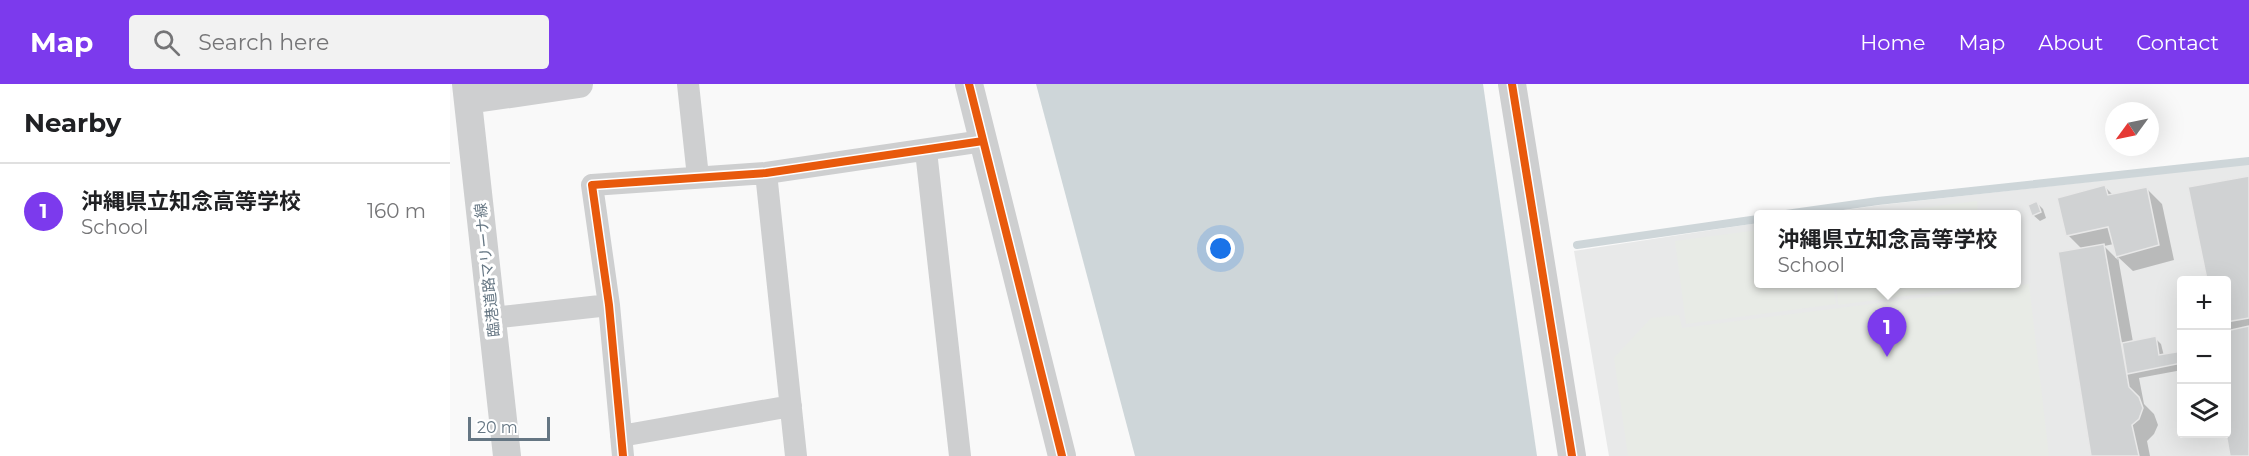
<!DOCTYPE html>
<meta charset="utf-8">
<style>
:root{--surface:#fff;--page:#f2f2f2;--text:#202124;--muted:#757577;--line:#e0e0e0;--accent:#7c3aed}
body{margin:0;font-family:Montserrat,"Noto Sans JP",sans-serif;background:var(--page);color:var(--text)}
.controls{position:absolute;right:18px;bottom:18px;display:grid;overflow:hidden;border-radius:6px;box-shadow:0 6px 24px #0002}
.controls button{width:54px;height:54px;display:grid;place-items:center;padding:0;border:0;border-bottom:2px solid var(--line);background:var(--surface);color:var(--text);font:30px sans-serif}
.compass{position:absolute;left:1655px;top:18px;width:54px;height:54px;border-radius:50%;background:var(--surface);box-shadow:0 6px 24px #0002;rotate:237deg}
.scale{position:absolute;left:18px;bottom:15px;width:82px;box-sizing:border-box;padding-left:6px;border:3px solid #657683;border-top:0;font-size:16px;line-height:21px;white-space:nowrap;color:#657683;-webkit-text-stroke:4px #fff;paint-order:stroke}
.you{position:absolute;left:771px;top:165px;width:21px;height:21px;margin:-15px;border:4px solid #fff;border-radius:50%;background:#1a73e8;box-shadow:0 0 0 9px #1a73e833}
.badge{display:grid;place-items:center;width:39px;height:39px;border-radius:50%;background:var(--accent);color:#fff;font-size:20px;font-weight:700}
.pin{position:absolute;translate:-50% -50px;filter:drop-shadow(0 2px 3px #0008)}
.pin::after{content:'';position:absolute;top:32px;width:21px;height:18px;background:inherit;clip-path:polygon(0 0,100% 0,50% 100%)}
.popup{position:absolute;left:1304px;top:126px;width:267px;height:78px;box-sizing:border-box;display:grid;place-content:center;border-radius:6px;background:var(--surface);filter:drop-shadow(0 2px 4px #0005);font-size:20px;white-space:nowrap;color:var(--muted)}
.popup b{font-size:22px;color:var(--text)}
.popup::after{content:'';position:absolute;left:50%;top:100%;margin-left:-12px;border:12px solid transparent;border-top-color:var(--surface)}
.list{margin:0;padding:0;list-style:none}
h2{display:flex;justify-content:space-between;align-items:center;height:78px;margin:0;padding:0 24px;font-size:26px}
h2 small{font-size:20px;font-weight:400;color:var(--muted)}
.list li{display:grid;grid-template-columns:39px 1fr auto;gap:18px;align-items:center;box-sizing:border-box;height:96px;padding:0 24px;border-top:2px solid var(--line)}
.list b{display:block;font-size:22px;white-space:nowrap}
.list p{margin:0;font-size:20px;white-space:nowrap;color:var(--muted)}
.list em{font-size:20px;font-style:normal;color:var(--muted)}
.icon{flex:none;width:33px;height:33px;fill:none;stroke:currentColor;stroke-width:2;stroke-linecap:round;stroke-linejoin:round}
.map{position:relative;flex:none;width:1799px;height:372px;overflow:hidden}
header{display:flex;align-items:center;gap:36px;box-sizing:border-box;height:84px;padding:0 30px;background:var(--accent);color:#fff}
header strong{font-size:28px}
nav{display:flex;gap:33px;margin-inline-start:auto;font-size:21px}
.search{width:420px;height:54px;background:var(--page);display:flex;align-items:center;gap:15px;box-sizing:border-box;padding:0 21px;border-radius:6px;color:var(--muted);font-size:22px}
main{display:flex}
aside{flex:1;background:var(--surface)}
.map>svg:first-child{display:block}
.built{fill:#e8e9e9;fill-rule:evenodd}
.green{fill:#e8ebe6}
.water{fill:#ced6d9}
.shadow{fill:#0003;fill-rule:evenodd}
.lines{fill:none;stroke-linecap:round;stroke-linejoin:round}
.stream{stroke:#ced6d9;stroke-width:8}
.building{fill:#d0d2d3;stroke:#e8e8e8;stroke-width:1.5}
.minor{stroke:#cecfd0;stroke-width:22}
.tertiary{stroke:#cecfd0;stroke-width:28}
.cycleway-casing{stroke:#fff;stroke-width:11}
.cycleway{stroke:#e8590c;stroke-width:8}
.labels{text-anchor:middle;dominant-baseline:central;stroke-width:6;stroke-linejoin:round;paint-order:stroke}
.street-label{font-size:15px;fill:#657683;stroke:#fff}
</style>
<header>
<strong>Map</strong>
<div class="search"><svg class="icon" aria-label="search" viewBox="0 0 24 24"><circle cx="10" cy="10" r="6"/><path d="M15 15l6 6"/></svg>Search here</div>
<nav><a>Home</a><a>Map</a><a>About</a><a>Contact</a></nav>
</header>
<main>
<aside>
<h2>Nearby<small></small></h2>
<ul class="list">
<li><span class="badge">1</span><div><b>沖縄県立知念高等学校</b><p>School</p></div><em>160 m</em></li>
</ul>
</aside>
<div class="map">
<svg width="1799" height="372" viewBox="0 0 1799 372">
<rect width="100%" height="100%" fill="#f9f9f9"/>
<path class="built" d="M1799,80V372H1159L1124,167L1308,139V200H1566V130H1366L1431,121ZM1732,196H1776V350H1732Z"/>
<path class="green" d="M1527,117L1528,130H1426Z
M1308,146V200H1383L1386,220L1236,240L1225,157Z
M1386,200H1538V201L1388,221Z
M1579,200L1599,372H1178L1164,274L1201,234L1229,231L1232,244Z"/>
<path class="water" d="M586,0H1033L1087,372H685Z"/>
<path class="shadow" d="M1799,93V372H1782L1776,341V196H1758L1740,105Z
M1655,103L1664,112L1697,105L1712,120L1724,176L1683,187L1668,173L1683,258L1705,254L1711,260L1714,272L1732,268V286L1689,294L1694,320L1704,330L1708,341L1704,350L1697,357L1700,372H1643L1632,165L1618,151ZM1664,160L1668,176L1654,162Z
M1587,119L1593,125L1596,134L1590,137L1583,131Z"/>
<g class="lines">
<path class="stream" d="M1336,130L1428,117L1799,77
M1127,161L1308,135"/>
</g>
<path class="building" d="M1799,92V234L1776,238V196H1757L1738,103Z
M1655,101L1658,111L1697,103L1709,161L1666,173L1658,143L1616,152L1607,114Z
M1587,117L1591,128L1582,132L1578,121Z
M1654,160L1679,303L1689,313L1693,324L1689,335L1682,341L1689,372H1641L1608,168Z
M1799,242V372H1780L1776,350V247Z
M1706,252L1709,271L1732,267V279L1677,290L1672,259Z"/>
<g class="lines">
<path class="minor" d="M238,0L248,93
M476,67L510,372
M316,89L346,372
M42,234L159,221
M171,352L341,322
M173,372L159,221L142,101L316,89L533,57"/>
<path class="tertiary" d="M16,0L57,372
M519,0L612,372
M1062,0L1122,372
M18,16L129,0"/>
<g class="cycleway-casing">
<path id="cycleway" d="M519,0L612,372
M1062,0L1122,372
M173,372L159,221L142,101L316,89L533,57"/>
</g>
<use href="#cycleway" class="cycleway"/>
</g>
<g class="labels">
<g class="street-label">
<text transform="translate(37 186) rotate(-96)">臨港道路マリーナ線</text>
</g>
</g>
</svg>
<div class="controls">
<button>+</button>
<button>−</button>
<button><svg class="icon" aria-label="layers" viewBox="0 0 24 24"><path d="M12 4l9 5-9 5-9-5zM3 14l9 5 9-5"/></svg></button>
</div>
<svg class="compass" viewBox="-18 -18 36 36"><path d="M0-13l5 13h-10z" fill="#e53935"/><path d="M0 13l5-13h-10z" fill="#757577"/></svg>
<div class="scale">20 m</div>
<div class="you"></div>
<div class="pin badge" style="left:1437px;top:273px">1</div>
<div class="popup"><b>沖縄県立知念高等学校</b>School</div>
</div>
</main>
